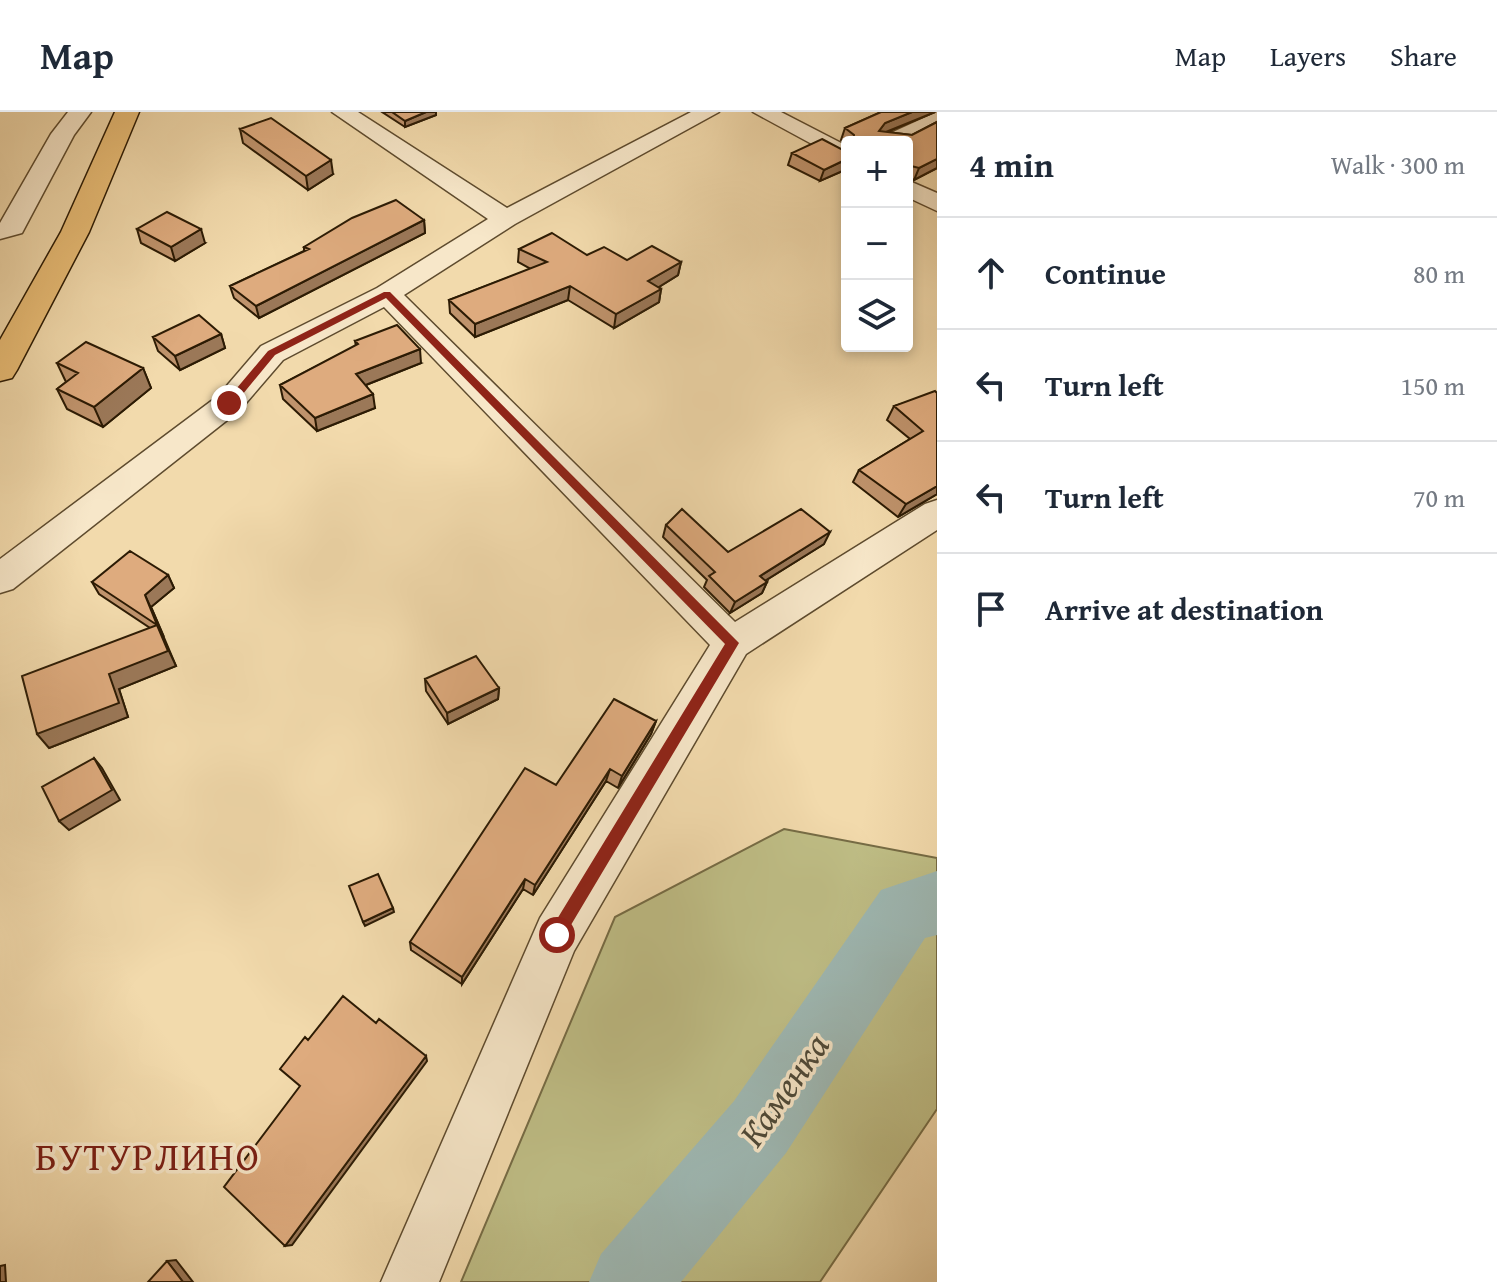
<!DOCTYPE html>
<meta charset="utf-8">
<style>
:root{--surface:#fff;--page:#f6f6f7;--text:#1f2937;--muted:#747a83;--line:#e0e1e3}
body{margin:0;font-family:"Gentium Book Plus",serif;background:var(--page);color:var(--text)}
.controls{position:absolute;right:24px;top:24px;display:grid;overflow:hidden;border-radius:8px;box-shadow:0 4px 12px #0003}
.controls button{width:72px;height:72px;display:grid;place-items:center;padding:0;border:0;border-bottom:2px solid var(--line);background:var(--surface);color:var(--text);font:40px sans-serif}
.stop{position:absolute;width:24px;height:24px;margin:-18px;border:6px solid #8f2418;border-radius:50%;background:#fff}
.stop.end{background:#8f2418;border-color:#fff;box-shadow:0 2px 8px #0008}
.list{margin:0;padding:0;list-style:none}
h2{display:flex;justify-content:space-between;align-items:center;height:104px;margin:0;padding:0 32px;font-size:34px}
h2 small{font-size:26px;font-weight:400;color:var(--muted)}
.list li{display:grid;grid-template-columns:52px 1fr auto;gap:24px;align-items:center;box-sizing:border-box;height:112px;padding:0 32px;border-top:2px solid var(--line)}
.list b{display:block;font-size:30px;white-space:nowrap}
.list em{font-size:26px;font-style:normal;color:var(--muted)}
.icon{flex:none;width:44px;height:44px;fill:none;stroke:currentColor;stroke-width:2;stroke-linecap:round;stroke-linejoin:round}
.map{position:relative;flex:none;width:937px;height:1170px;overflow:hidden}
header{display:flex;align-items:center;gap:48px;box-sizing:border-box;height:112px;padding:0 40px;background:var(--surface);border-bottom:2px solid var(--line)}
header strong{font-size:38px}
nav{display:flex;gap:44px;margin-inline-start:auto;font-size:28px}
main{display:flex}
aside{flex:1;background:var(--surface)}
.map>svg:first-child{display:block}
.green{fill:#bfbe86;stroke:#766c45;stroke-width:2}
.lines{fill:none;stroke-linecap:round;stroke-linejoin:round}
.river{fill:#9eb8b3;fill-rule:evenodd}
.minor-casing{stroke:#5e4b2e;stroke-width:3}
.major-casing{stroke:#2c1b04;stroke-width:3}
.minor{fill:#f7e7c9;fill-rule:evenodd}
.major{fill:#e9bd76;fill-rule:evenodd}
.wall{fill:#bf936c;stroke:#2c1b04;stroke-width:2}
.shaded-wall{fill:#9b7858;stroke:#2c1b04;stroke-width:2}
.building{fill:#deab7e;stroke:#2c1b04;stroke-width:2}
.route{fill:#8f2418}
.labels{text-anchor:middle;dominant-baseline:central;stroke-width:7;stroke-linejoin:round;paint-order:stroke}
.near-water-label{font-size:36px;font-style:italic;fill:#4e4a39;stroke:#f7e7c9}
.near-quarter-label{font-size:38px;letter-spacing:2px;fill:#7a1f14;stroke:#f7e7c9}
</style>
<header>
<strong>Map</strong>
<nav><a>Map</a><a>Layers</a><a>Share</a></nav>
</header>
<main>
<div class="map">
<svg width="937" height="1170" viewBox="0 0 937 1170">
<rect width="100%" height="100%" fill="#f2daac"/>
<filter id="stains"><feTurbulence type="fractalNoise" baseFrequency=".0025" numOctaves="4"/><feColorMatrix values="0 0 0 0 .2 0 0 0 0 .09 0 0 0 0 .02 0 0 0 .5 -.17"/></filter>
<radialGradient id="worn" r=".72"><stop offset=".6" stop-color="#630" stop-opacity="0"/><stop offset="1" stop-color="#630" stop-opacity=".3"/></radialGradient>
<path class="green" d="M784,717L937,746V997L820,1170H461L615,805Z"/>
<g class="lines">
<path class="river" d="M937,759V823L925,826L786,1041L681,1170H589L601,1142L734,989L881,778Z"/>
<g class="minor-casing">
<path id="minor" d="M68,0H91L74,23L22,121L0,127V111L51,22Z
M332,0H358L507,96L691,0H719L515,112L404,183L735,510L925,392L937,388V418L746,542L574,839L439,1170H381L540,806L710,533L384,195L283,248L240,298L13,477L0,481V447L218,284L261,234L377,176L488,107Z
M753,0H781L847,34V51Z
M937,0V16L907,31L878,30L882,25Z
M907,68L937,81V99L907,85Z"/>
</g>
<g class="major-casing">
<path id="major" d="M115,0H139L89,120L17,258L12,266L0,269V228L61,120Z"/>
</g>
<use href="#minor" class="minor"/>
<use href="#major" class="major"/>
</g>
<path class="wall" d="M382,0H436V3L405,15Z
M881,0H935L887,20L912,23L937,10V56L914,68L907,65V30H847V32L841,28L845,16Z
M240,17L333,62L308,78L243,31Z
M847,40V57L820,69L788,53L792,41Z
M424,108L425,121L259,206L234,186L230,174L304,139V135Z
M137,117L205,131L175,149L141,131Z
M519,137L627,148L681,150L678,163L659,175L661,177L659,190L614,216L568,188L475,225L450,201L449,188L531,157L518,150Z
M221,222L225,236L180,258L158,239L153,225Z
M355,229L421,251L366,273L375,296L317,319L283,287L280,273L356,234Z
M57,251L143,256L151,276L103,315L67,297L57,277L66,270Z
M937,281V382L898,405L853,370L859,358L910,327L887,308L894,294Z
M666,413L728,440L824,432L765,469L767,470L762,481L730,501L704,475L707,468L663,425Z
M168,463L174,476L151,495L176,554L119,577L128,605L49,636L150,516L99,482L92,470Z
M425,567L499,576L498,587L448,612L426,579Z
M656,609L651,622L618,676L606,669L533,783L523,777L462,872L411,838L410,830L556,673Z"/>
<path class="shaded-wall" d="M426,0H436V3L405,15V9Z
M912,0H935L881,22L879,19L885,11Z
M847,47V57L820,69L824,58Z
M937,47V56L914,68L919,56Z
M331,48L333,62L308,78L306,64Z
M424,108L425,121L259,206L256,194Z
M201,117L205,131L175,149L171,135Z
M681,150L678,163L646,183L648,169Z
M570,174L568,188L475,225V212Z
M661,177L659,190L614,216L616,202Z
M221,222L225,236L180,258L175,244Z
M420,237L421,251L358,276L356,262Z
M143,256L151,276L103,315L94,295Z
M373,282L375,296L317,319L315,306Z
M937,374V382L898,405L906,392Z
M830,420L824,432L755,475L760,464Z
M168,463L174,476L151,495L164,525L145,483Z
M767,470L762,481L730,501L735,490Z
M157,513L176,554L119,577L128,605L49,636L37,622Z
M499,576L498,587L448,612L447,601Z
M656,609L651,622L618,676L622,664Z
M94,646L102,656L120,688L69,718L59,709Z
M610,657L606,669L533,783L535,773Z
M525,767L523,777L462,872V865Z
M393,796L394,800L365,814L363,810Z
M426,944L427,949L292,1133L285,1134Z
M176,1148L193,1170H183L167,1149Z
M5,1153L6,1170H0V1154Z"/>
<path class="building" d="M392,0H426L405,9Z
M881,0H912L885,11L879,19L912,23L937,10V47L919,56L911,54L909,61L907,60V30H853L854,23L845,16Z
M271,6L331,48L306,64L240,17Z
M822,27L847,40V47L824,58L792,41Z
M396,88L424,108L256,194L230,174L309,137L304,135L352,106Z
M167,100L201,117L171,135L137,117Z
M552,121L587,143L604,135L627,148L652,134L681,150L648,169L661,177L616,202L570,174L475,212L449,188L547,150L519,137Z
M199,203L221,222L175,244L153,225Z
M397,213L420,237L356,262L373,282L315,306L280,273L358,232L355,229Z
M86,230L143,256L94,295L57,277L78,261L57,251Z
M935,279L937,281V374L906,392L859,358L923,319L894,294Z
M682,397L728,440L801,397L830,420L760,464L767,470L735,490L709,464L715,460L666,413Z
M130,439L168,463L145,483L157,513L92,470Z
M157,513L168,539L109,562L119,591L37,622L22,564Z
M476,544L499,576L447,601L425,567Z
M614,587L656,609L622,664L610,657L535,773L525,767L462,865L410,830L525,656L556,673Z
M94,646L112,678L59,709L42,675Z
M378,762L393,796L363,810L349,774Z
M343,884L376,911L379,907L426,944L285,1134L224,1075L300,974L280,957L305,925L308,928Z
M167,1149L183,1170H148Z"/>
<path class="route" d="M384,180H390L739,531L562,828L557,830L551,828V817L725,532L386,186L275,243L233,294H226V289L268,239Z"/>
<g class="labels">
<g class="near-water-label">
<text transform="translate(783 977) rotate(-55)">Каменка</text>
</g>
<g class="near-quarter-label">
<text x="148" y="1044">БУТУРЛИНО</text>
</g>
</g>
<rect width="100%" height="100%" filter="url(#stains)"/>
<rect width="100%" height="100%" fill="url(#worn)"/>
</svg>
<div class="controls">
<button>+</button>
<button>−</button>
<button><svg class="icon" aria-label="layers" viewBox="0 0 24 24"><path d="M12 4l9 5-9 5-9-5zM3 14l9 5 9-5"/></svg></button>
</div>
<div class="stop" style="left:557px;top:823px"></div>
<div class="stop end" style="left:229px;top:291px"></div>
</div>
<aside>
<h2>4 min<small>Walk · 300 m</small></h2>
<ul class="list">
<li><svg class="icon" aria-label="ahead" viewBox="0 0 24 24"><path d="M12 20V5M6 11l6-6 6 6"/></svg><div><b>Continue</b></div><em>80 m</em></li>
<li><svg class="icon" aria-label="left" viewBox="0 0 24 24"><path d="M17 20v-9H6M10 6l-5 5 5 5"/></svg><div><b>Turn left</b></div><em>150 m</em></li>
<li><svg class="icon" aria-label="left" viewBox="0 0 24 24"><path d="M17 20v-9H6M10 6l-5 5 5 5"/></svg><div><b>Turn left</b></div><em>70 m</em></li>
<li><svg class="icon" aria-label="arrive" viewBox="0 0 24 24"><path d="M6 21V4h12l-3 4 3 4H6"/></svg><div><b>Arrive at destination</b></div></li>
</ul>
</aside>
</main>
